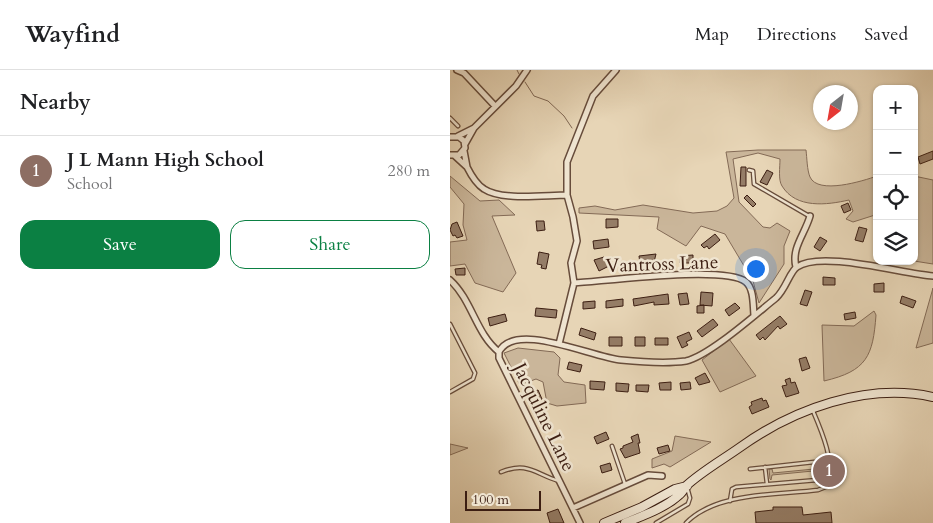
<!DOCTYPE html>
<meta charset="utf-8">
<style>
:root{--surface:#fff;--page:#f6f6f6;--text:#202124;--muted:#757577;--line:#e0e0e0;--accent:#0b8043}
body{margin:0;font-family:Cardo,serif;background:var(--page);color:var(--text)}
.controls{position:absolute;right:15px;top:15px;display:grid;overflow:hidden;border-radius:10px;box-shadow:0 1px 4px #0004}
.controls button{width:45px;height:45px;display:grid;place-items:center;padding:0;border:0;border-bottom:1px solid var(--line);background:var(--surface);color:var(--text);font:25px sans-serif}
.compass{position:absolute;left:363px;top:15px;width:45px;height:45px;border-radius:50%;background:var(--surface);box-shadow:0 1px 4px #0004;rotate:211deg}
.scale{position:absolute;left:15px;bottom:12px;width:76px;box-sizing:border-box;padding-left:5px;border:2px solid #3c1e12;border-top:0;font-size:14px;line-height:18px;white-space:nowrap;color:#3c1e12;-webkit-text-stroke:4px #efe4d0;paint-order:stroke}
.you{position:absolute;left:305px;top:198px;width:18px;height:18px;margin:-12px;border:4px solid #fff;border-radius:50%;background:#1a73e8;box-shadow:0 0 0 8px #1a73e833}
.badge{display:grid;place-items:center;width:32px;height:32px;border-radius:50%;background:var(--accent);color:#fff;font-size:16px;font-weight:700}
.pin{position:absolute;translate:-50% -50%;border:2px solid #fff;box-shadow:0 1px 5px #0006}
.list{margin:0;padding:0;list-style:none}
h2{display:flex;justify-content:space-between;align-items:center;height:65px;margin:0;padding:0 20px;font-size:21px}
h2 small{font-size:16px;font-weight:400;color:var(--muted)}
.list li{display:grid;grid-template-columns:32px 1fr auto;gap:15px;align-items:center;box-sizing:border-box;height:70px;padding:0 20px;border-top:1px solid var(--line)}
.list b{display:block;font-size:19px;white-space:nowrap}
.list p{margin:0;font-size:16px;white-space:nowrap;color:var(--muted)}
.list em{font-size:16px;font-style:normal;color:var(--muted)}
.actions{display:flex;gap:10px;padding:15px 20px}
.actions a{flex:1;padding:11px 0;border:1px solid var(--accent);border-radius:15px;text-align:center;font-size:18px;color:var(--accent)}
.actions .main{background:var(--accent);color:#fff}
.icon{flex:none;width:28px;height:28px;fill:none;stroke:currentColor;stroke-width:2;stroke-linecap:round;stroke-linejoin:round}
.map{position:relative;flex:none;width:483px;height:453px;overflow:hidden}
header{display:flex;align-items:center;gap:30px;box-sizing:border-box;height:70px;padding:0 25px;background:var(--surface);border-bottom:1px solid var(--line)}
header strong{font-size:24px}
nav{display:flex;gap:28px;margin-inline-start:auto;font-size:18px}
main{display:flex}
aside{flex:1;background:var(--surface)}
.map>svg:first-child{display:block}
.green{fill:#cab69a;stroke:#836a56}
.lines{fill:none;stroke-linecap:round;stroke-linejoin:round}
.stream{stroke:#806753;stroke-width:1}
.building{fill:#957d67;stroke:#3c1e12}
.lane-casing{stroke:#674c3b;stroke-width:5}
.street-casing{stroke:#674c3b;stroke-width:8}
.secondary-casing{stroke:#3c1e12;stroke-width:10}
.lane{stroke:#efe4d0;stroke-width:2.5}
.street{stroke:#efe4d0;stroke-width:5}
.secondary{stroke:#efe4d0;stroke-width:8}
.labels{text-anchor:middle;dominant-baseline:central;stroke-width:5;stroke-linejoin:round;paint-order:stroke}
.street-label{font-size:19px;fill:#3c1e12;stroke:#efe4d0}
</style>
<header>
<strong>Wayfind</strong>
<nav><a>Map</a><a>Directions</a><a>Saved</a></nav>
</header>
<main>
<aside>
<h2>Nearby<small></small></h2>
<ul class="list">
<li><span class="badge" style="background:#8d6e63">1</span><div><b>J L Mann High School</b><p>School</p></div><em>280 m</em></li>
</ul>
<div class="actions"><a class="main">Save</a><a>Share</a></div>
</aside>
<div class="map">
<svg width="483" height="453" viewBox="0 0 483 453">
<rect width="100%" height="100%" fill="#e7d5b6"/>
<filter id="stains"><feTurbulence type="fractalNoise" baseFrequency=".004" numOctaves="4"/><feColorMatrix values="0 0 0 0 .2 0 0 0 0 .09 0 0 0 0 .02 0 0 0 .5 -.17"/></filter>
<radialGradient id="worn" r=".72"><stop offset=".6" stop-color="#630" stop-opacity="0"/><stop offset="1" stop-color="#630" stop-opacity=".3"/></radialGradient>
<path class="green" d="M308,80H356C357,88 357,100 360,107C368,125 413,111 427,106L425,145L403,152L396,149L403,141L399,130C377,135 346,139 332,116C328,110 330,97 330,89L308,83L283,89L289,132L313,157L320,158L327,153L340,161L334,176V194L309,233L303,211L275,164L251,156L236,176L207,159L209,147L129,143V138L145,136L165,140L193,135L243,143L267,141L277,136L284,128L276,82Z
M0,106L30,131L49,130L65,145L42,146L66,203L53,222L25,213L15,194L0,196V172L17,170L13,155L14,134L0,117Z
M464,106L483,110V194L464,191Z
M483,218V273L466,278Z
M424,241L426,245C423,286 417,301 374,311L372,255L404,256Z
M279,269L306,306L270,322L252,290Z
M68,278L104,282L110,288L108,305L114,312L135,315L136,333L107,336L97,333L93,312L86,309L70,315L54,283Z
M225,366L261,372L220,397L214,394L202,398V389L222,381Z
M0,374L18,378L0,385Z
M365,394L366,406L363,401L322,405L321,410L320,409L319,399H322L323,403L364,399Z"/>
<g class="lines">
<path class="stream" d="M67,0L69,4
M75,12L84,26L98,31L114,46L122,58"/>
</g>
<path class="building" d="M483,81V89L470,94L468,87Z
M291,97H296V116H290Z
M317,100L323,103L317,115L310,112Z
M297,125L306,134L303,137L294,128Z
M398,133L401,140L394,143L391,136Z
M156,149H168V157L156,158Z
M86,151H94L95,160L87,161Z
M7,152L13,166L7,168L5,165L3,166L0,160L2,154Z
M409,157L417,159L413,172L405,170Z
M265,164L270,170L259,179L257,176L254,178L251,175Z
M370,167L377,171L370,181L364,177Z
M158,169L159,177L144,179L143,171Z
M89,182L99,184L96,199L91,198L92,195L87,194Z
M206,184L204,192L190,194L189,186Z
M243,185V193H230V186Z
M154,187L155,190L158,189L161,195L149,201L144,190Z
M15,198V205H6L5,199Z
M373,207L385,208V215H373Z
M434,213V222H424V214Z
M355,220L362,222L357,236L350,234Z
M251,222L263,223L262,236L250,235Z
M237,223L239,234L230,235L228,224Z
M218,224L219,234L204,235V232L184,236L183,229Z
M452,226L466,231L463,238L450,233Z
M173,229V236L156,238V231Z
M145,231V238L133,239V232Z
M285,233L290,238L279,246L275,240Z
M254,235V243H247V236Z
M86,238L107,240L106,248L85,246Z
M405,242L406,248L395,250L394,244Z
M55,244L57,251L40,256L38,248Z
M330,246L337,254L330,259L328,256L315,270L313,267L310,270L306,265Z
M263,249L268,255L252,267L247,261Z
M131,258L146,263L144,270L129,265Z
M239,262L242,269L236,272L238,275L232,278L227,267Z
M159,267H172V276H159Z
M185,267H195V276H185Z
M205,268H218V275H205Z
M356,287L360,298L352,301L349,289Z
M119,292L132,295L130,302L117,299Z
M255,303L260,312L249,315L245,308Z
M340,308L341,313L345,312L349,323L336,327L332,316L337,315L335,310Z
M140,311L155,312L154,320L140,319Z
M221,312V320H210L209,313Z
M240,312L241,319L231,320L230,313Z
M166,313L179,314L178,322L166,321Z
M186,315H199L198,322L186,321Z
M88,320L92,329L85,332L82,322Z
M312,328L313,331L316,330L319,337L302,344L299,337L302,335L301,332Z
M156,362L159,369L147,374L144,367Z
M188,364L190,373H188L190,383L175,388L170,379L173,378V376L183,372L181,367Z
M218,375L220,381L209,384L207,378Z
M160,393L162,400L152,403L150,396Z
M323,437H352L353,445L381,442L382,453H306L305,442L323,440Z
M108,439L114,453H100L97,443Z"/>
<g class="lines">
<g class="lane-casing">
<path id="lane" d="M0,48L8,56
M299,100L303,101L304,114L359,146
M0,254L25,303L23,309L0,322
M162,376L175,414
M315,397L317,414
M300,399L364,392L369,396L370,409
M51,402C78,391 85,404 109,411
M280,431L282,419L286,417L379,409
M206,453L238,434L240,428L237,417
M236,453C266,422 327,425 368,420L378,416C385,392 372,362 363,341"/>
</g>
<g class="street-casing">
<path id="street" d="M7,0L14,3L45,36
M24,58L66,16L77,0
M8,66L24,58L15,74
M0,67H9L14,71L15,78L9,85H0
M5,86L17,97L14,81
M17,97C21,105 26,114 34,119C52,131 95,125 117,125
M346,197C341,178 355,164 360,146
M0,210C22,230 26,264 49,282
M124,213C156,211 275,195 296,212C304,219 303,235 304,245
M109,274L124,213L121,193L127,171L123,147L117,125V92L143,26L166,0
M123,438L198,405L212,406
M130,453L49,288V282C65,250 143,288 171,290C191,292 216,294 236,291C259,286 306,244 326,228C336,219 340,201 347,197C371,180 453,204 483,206"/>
</g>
<g class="secondary-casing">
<path id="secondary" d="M154,453L192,437L225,419L237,416
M175,453C192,446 215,438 229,425C232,423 234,419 236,416C251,402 272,390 289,378C343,339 417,312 483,327"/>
</g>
<use href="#lane" class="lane"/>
<use href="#street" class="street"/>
<use href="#secondary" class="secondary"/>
</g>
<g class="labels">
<g class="street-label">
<text transform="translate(212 194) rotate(-2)">Vantross Lane</text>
<text transform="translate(94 347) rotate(64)">Jacquline Lane</text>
</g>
</g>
<rect width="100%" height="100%" filter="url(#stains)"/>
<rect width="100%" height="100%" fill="url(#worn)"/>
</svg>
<div class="controls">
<button>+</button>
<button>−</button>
<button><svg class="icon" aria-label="locate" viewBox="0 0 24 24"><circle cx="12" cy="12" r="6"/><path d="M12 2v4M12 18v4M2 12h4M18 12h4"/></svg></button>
<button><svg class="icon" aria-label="layers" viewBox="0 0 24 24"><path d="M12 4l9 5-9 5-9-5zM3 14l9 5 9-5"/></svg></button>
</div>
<svg class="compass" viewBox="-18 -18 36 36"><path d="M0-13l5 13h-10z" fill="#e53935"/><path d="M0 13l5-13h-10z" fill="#757577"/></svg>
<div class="scale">100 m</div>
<div class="you"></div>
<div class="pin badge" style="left:379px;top:401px;background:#8d6e63">1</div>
</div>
</main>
